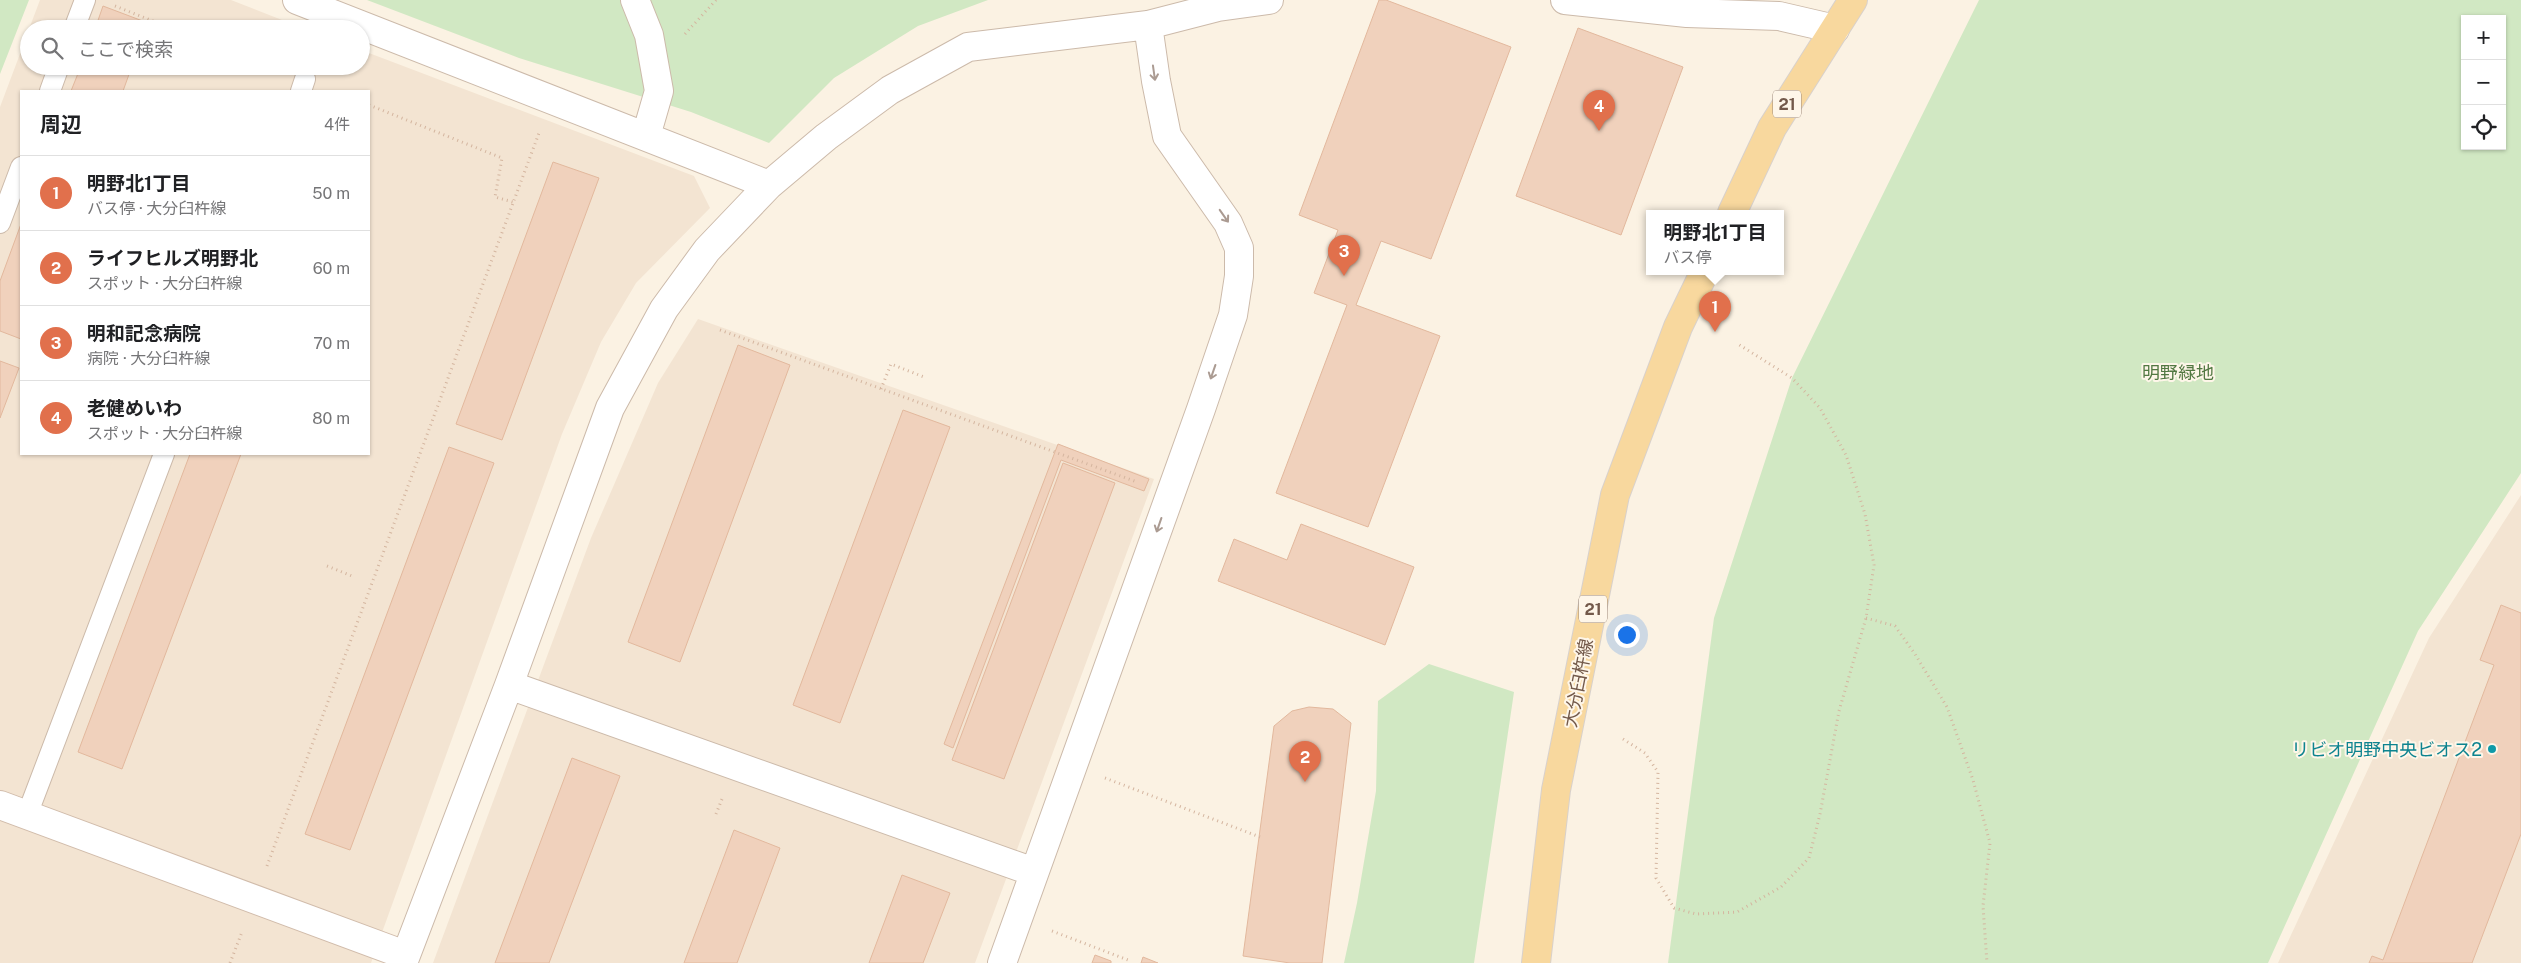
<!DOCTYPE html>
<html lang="ja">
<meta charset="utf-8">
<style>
:root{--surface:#fff;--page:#f2f2f2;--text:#202124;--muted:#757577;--line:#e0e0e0;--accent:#e1704c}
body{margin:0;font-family:"Public Sans","Noto Sans JP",sans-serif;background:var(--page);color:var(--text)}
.controls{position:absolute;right:15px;top:15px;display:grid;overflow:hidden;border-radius:0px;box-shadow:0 1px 4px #0004}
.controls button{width:45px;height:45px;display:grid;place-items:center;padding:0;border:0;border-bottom:1px solid var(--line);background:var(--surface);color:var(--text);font:25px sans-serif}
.you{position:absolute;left:1626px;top:634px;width:18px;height:18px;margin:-12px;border:4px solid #fff;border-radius:50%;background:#1a73e8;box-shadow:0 0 0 8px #1a73e833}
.badge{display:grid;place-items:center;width:32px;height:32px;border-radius:50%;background:var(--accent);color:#fff;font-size:16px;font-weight:700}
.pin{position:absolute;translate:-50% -41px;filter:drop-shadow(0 1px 2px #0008)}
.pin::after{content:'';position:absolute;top:26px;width:18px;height:15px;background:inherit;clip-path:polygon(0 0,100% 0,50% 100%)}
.popup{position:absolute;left:1646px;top:210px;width:138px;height:65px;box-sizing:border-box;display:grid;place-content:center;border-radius:0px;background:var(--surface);filter:drop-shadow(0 1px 4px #0005);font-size:16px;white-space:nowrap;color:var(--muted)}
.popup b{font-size:19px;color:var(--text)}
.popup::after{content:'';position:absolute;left:50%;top:100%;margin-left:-10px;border:10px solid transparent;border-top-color:var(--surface)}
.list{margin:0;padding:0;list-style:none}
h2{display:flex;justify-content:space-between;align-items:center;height:65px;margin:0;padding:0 20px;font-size:21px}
h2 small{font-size:16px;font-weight:400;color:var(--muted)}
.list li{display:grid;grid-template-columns:32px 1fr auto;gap:15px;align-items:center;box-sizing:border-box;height:75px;padding:0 20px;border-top:1px solid var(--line)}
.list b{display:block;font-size:19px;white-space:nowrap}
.list p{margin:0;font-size:16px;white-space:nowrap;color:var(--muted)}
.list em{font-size:16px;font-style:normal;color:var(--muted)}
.icon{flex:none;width:28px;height:28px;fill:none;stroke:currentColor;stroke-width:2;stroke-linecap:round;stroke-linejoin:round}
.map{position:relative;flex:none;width:2521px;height:963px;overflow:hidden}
.search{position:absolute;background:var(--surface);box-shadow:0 1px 4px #0004;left:20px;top:20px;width:350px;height:55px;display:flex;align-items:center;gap:12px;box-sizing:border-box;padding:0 18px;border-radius:28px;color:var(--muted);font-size:19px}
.panel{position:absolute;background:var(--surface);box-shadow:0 1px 4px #0004;left:20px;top:90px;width:350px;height:365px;border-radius:0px}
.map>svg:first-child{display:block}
.residential{fill:#f3e4d2;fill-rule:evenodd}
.green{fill:#d1e8c3;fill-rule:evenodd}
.building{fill:#f0d1bc;stroke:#e2b89d}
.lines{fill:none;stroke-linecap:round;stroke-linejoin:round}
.lane-casing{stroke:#ccbaaa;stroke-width:22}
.street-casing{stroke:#ccbaaa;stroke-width:30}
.secondary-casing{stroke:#d1bcab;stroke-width:30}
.primary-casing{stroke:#d8d1cc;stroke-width:30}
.path{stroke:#d4b59f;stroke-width:3;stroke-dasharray:1 4;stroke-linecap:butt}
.lane{stroke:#fff;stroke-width:20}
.street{stroke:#fff;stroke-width:28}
.secondary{stroke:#fff;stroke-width:28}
.primary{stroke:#f8d89e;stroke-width:28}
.oneway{stroke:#ab9b92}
.culture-dot{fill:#0f9aa8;stroke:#fef6e9;stroke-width:2}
.labels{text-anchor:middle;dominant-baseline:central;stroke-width:4;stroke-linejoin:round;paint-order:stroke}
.shield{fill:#fef6e9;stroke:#9d887a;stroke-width:1}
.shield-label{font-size:16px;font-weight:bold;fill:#73594a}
.park-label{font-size:18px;fill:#527842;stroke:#fef6e9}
.street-label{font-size:18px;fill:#73594a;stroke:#fef6e9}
.culture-label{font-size:18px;fill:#0d838f;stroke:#fef6e9;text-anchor:end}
</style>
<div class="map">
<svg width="2521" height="963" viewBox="0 0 2521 963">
<rect width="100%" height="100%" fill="#fbf2e3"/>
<path class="residential" d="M40,0H231L305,29H29Z
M29,30V66H361V50L694,176L710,208L636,283L601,342L562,434L371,963H0V107ZM21,91H369V454H21Z
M698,319L1154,479L975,963H433L591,538L658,383Z
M2521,495V963H2278L2429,638Z"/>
<path class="green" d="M0,0H29L0,74Z
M367,0H988L918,26L834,78L769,143L691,112L519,58Z
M1979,0H2521V473L2418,631L2268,963H1668L1714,618L1792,378ZM2465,19H2502V146H2465Z
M1429,664L1514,692L1474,963H1344L1357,903L1376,791L1378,701Z"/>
<path class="building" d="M1379,0H1386L1511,47L1431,259L1381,241L1356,305L1440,336L1368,527L1276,493L1347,305L1314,293L1338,230L1299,215Z
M103,6L148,23L146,29H95Z
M1578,28L1683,67L1621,235L1516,196Z
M81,66H132L123,91H71Z
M553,162L599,178L502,440L456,424Z
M21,224V339L0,331V281Z
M738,345L790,365L680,662L628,642Z
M0,361L19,368L0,418Z
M903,410L950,427L840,723L793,705Z
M1058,444L1149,479L1144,491L1061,460L953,748L944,744Z
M449,447L494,463L350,850L305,834Z
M190,454H241L122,769L78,752Z
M1063,463L1115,483L1004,779L952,760Z
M1301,524L1414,567L1385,645L1218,581L1234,539L1287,560Z
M2501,605L2521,613V834L2472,963H2369L2372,956L2383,960L2494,665L2480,660Z
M1309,707L1333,709L1351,723L1322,963H1290L1243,956L1274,726L1292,711Z
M572,758L620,776L549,963H495Z
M734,830L780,848L737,963H684Z
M902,875L950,893L923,963H869Z
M1095,955L1111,961V963H1092Z
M1143,957L1158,963H1141Z"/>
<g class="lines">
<g class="lane-casing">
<path id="lane" d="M74,29L85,0
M50,91L59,66
M301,91L305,79
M0,223L21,167
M27,815L164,454"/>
</g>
<g class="street-casing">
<path id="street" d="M297,0L769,185
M635,0L649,35L659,91L646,136
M1565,0L1687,13L1779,16L1835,29
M509,685L1034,872
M403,963L509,685L610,408L664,309L707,250L769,185L826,137L890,90L968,47L1148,25L1218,7L1269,0
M1002,963L1201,409L1233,315L1239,276V248L1228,223L1167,136L1156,81L1148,25"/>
</g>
<g class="secondary-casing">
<path id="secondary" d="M0,805L405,955"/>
</g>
<g class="primary-casing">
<path id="primary" d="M1732,213L1772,128L1853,0
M1536,963L1556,790L1615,495L1678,327L1705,271"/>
</g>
<path class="path" d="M115,6L173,29
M685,34L716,0
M369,105L502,158L495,197L513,202
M720,330L1137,482
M881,389L891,364L924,377
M327,566L352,576
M1866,618L1895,626L1915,654L1947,707L1973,780L1990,843L1983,906L1987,963
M1623,739L1645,753L1658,772L1656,878L1674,908L1696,914L1737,912L1781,887L1809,858L1820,814L1839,711L1866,618L1874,565L1865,514L1846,455L1820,408L1792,378L1738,344
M1105,778L1260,837
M716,814L722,799
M267,866L539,133
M1052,931L1128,960L1127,963
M230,963L242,932"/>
<use href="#lane" class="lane"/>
<use href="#street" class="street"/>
<use href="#secondary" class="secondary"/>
<use href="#primary" class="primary"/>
</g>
<defs><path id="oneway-shaft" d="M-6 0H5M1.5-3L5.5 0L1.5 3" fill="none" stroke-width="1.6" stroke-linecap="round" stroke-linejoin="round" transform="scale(1.25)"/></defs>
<g class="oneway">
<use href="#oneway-shaft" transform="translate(1154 73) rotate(82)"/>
<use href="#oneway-shaft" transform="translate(1224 216) rotate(55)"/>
<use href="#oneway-shaft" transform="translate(1213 372) rotate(109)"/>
<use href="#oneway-shaft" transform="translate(1159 525) rotate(109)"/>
</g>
<circle class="culture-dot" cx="2492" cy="749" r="5"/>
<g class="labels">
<g class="shield">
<rect x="1773" y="90.5" width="28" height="27" rx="4"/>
<rect x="1579" y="595.5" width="28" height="27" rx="4"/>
</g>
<g class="shield-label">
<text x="1787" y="104">21</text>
<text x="1593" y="609">21</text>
</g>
<g class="park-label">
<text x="2178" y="372">明野緑地</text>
</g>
<g class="street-label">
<text transform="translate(1578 683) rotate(-79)">大分臼杵線</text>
</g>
<g class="culture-label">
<text x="2482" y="749">リビオ明野中央ビオス2</text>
</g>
</g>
</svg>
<div class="controls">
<button>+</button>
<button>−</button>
<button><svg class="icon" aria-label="locate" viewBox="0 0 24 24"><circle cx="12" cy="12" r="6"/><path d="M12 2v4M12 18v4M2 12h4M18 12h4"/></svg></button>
</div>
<div class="you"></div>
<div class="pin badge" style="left:1715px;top:332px">1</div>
<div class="popup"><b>明野北1丁目</b>バス停</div>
<div class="pin badge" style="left:1305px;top:782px">2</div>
<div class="pin badge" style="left:1344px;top:276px">3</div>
<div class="pin badge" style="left:1599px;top:131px">4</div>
<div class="search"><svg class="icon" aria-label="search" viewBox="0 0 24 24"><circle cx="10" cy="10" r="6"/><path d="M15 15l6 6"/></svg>ここで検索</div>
<section class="panel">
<h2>周辺<small>4件</small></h2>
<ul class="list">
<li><span class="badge">1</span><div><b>明野北1丁目</b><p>バス停 · 大分臼杵線</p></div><em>50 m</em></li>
<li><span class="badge">2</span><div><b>ライフヒルズ明野北</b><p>スポット · 大分臼杵線</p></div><em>60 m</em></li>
<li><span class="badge">3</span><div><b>明和記念病院</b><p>病院 · 大分臼杵線</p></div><em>70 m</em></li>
<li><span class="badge">4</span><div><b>老健めいわ</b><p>スポット · 大分臼杵線</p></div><em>80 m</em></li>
</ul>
</section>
</div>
